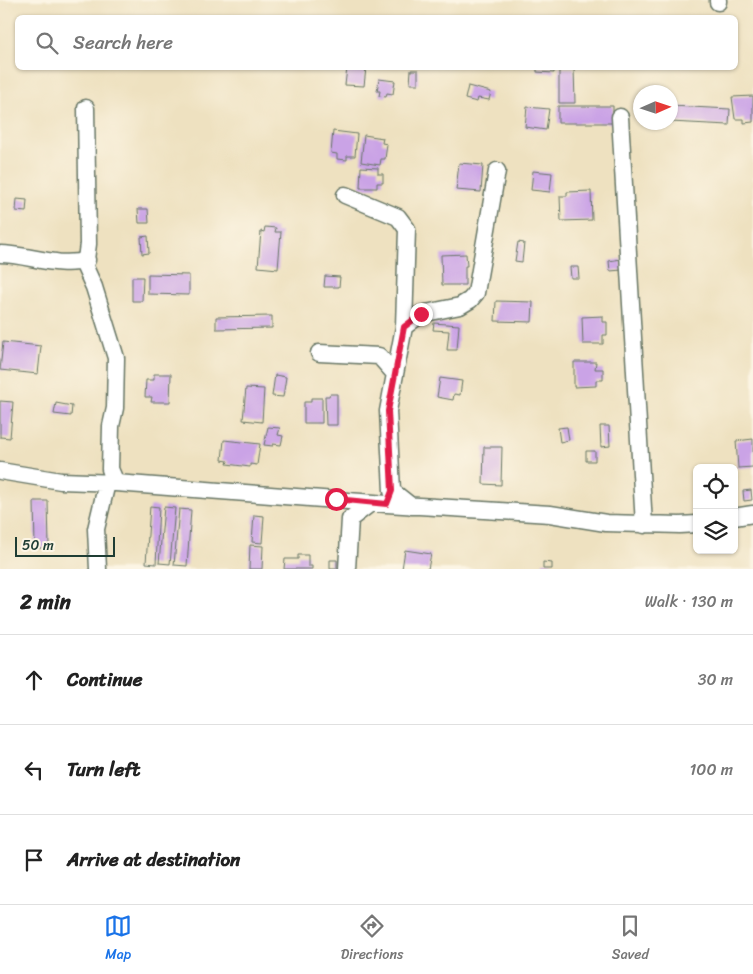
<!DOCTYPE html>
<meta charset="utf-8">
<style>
:root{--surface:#fff;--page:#f6f6f6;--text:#222;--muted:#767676;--line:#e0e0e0;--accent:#1a73e8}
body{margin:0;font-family:Sriracha,sans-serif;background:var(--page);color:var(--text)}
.controls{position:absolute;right:15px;bottom:15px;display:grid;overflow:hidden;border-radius:8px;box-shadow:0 1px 4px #0004}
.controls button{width:45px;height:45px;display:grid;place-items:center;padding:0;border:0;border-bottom:1px solid var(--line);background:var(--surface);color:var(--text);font:25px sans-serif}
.compass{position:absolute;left:633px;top:85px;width:45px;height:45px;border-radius:50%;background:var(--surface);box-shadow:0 1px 4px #0004;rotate:87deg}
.scale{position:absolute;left:15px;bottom:12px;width:100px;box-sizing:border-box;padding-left:5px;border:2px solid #1f3d34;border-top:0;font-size:14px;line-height:18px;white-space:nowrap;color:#1f3d34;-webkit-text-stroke:4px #fcf5e5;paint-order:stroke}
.stop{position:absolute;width:15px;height:15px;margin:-11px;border:4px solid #e11d48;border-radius:50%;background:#fff}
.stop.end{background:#e11d48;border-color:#fff;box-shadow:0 1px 5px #0008}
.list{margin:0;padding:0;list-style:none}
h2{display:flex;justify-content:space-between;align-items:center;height:65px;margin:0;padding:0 20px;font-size:21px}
h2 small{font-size:16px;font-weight:400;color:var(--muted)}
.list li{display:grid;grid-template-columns:32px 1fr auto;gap:15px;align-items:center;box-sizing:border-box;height:90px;padding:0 20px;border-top:1px solid var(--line)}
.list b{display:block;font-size:19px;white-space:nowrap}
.list em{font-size:16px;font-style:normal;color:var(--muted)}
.icon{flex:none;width:28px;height:28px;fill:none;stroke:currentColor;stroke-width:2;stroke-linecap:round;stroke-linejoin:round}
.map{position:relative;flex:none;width:753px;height:569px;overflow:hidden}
.search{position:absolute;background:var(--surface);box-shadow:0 1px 4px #0004;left:15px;right:15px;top:15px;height:55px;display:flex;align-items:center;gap:12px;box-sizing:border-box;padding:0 18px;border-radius:8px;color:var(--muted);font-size:19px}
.sheet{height:335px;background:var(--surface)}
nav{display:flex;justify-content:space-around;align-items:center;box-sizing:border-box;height:70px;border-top:1px solid var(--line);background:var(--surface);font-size:14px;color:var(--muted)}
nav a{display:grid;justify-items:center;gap:2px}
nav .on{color:var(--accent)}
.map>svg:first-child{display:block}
.building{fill:#caa3e6}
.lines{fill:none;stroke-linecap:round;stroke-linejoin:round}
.minor-casing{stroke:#677665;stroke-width:19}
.minor{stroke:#fff;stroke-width:16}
.route{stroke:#e11d48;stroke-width:6}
</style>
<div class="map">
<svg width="753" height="569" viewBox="0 0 753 569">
<rect width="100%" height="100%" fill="#fcf5e5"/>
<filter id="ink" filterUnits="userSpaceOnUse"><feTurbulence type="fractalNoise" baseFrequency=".02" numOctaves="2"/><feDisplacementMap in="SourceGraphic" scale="10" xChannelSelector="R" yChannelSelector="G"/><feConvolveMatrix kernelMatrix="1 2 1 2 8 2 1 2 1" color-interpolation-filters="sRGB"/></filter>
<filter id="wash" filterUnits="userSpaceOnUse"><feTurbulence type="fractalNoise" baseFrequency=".0096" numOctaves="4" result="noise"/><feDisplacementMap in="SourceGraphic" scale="20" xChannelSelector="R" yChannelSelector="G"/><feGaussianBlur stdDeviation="1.12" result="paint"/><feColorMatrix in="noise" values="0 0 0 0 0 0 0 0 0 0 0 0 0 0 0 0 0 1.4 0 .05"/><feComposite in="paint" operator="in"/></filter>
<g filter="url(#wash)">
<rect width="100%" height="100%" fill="#eee1c0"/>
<g id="blocks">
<path class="building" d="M347,68H366L364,86L345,85Z
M537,68H554V73L537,72Z
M559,68H574L575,103H559Z
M411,70H418V84H410Z
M379,79L395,81L393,94L387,93L386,97L379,96L380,91H377Z
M468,86L491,92L489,100L478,98L477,102L465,99Z
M753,96V122L744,123V119H735L732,97Z
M558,106H613V123H558Z
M671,106L730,109L729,125L670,122Z
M527,107L549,109L546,130L525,127Z
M333,131L357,134L355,156H347V160L337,159V154L331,153Z
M364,135L383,138L382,143L387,144L385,159H381L380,165L361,162Z
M459,163L483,165L481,192L456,190Z
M361,167L378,168V174H383V183H377V188H360Z
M533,171L552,173L550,192L531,190Z
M591,191L592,220L561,221L560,196H567V192Z
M17,199L27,200L26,212L16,211Z
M138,209H148L149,223H139Z
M265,227L276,228L275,232H281L278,269L258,267L261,231L264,232Z
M148,236L149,253L142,254L141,237Z
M518,242L524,243L522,262L515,261Z
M466,254L467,266H465V285H442L441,255Z
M621,259L622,270L610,271L609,261Z
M570,267H578L579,278H571Z
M148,274L189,275V295L148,294Z
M325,276L340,277L339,287H324Z
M132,277H143L142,301H132Z
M496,301L533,302L532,322L495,321Z
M272,316V328L216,329V317Z
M603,316V322H607V335H603V344H583L582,317Z
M434,323L459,325L457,350H447L449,331L433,330Z
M3,342L41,346L38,374L0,370Z
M574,362H596L595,369H603V380H596V386L574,387Z
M154,374H171L170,402H151L152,397H145L146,380H154Z
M275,375L286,377L283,397L272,396Z
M440,378L462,381L460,395L454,394L453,400L437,397Z
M246,388L264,389L262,422L243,420Z
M330,394H337V425H326L325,396H329Z
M311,398H322V423H304V402H311Z
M0,401L13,402L10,438L0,437Z
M56,403L72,406L71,416L54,414Z
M600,426H609L610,446L601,447Z
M268,427L280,428L278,435L283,436L281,445L273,444V446L264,445Z
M567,427L569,440L560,442L558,428Z
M753,439V467L738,468L736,441Z
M224,440L260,444L257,465L250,464V467L227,464L228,461L222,460Z
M484,447H502L501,485L483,484Z
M586,451H595V461H586Z
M751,490L752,500L744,501L743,491Z
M34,501H48L49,548H35Z
M150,506L159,507L156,564L146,563Z
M164,507L175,508L170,564L159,563Z
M179,509L191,510L187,566L174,565Z
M254,515L264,516L262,543L252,542Z
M250,545L263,546L262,569H249Z
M405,550L431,554L428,569H402Z
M298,555H308V566H312V569H284L285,559H298Z
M330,560H337V569H330Z
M543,562L552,563V569H543Z"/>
</g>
</g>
<g filter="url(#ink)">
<use href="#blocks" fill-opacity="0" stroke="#677665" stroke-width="1"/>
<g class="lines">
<g class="minor-casing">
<path id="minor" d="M718,2V0
M86,108L88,244L85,267L94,287L116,358L115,408L111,426L110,469L116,483
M620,117L644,525
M345,195L398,217L407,229L404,327L388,411L392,491L411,506
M0,254C28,254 59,269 87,260
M404,327L421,314L460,306L470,300L476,293L497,171
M319,353L379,356L395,374
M0,471L61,481L116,483L387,504L550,514L606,523L680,525L697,524
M734,517L753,514
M98,569L96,529L107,483
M347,569L350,519L371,503"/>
</g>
<use href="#minor" class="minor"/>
</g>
</g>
<g class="lines" filter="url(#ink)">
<path class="route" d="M336,499L387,504L392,491L388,411L404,327L421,314"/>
</g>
</svg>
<div class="controls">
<button><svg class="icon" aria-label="locate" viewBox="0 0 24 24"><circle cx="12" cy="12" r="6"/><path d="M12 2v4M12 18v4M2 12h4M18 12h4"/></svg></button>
<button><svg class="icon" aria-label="layers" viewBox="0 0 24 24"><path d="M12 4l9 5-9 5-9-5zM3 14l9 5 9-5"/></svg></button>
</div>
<svg class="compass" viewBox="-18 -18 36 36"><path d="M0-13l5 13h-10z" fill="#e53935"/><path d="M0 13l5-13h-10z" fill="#767676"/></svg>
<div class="scale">50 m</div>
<div class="stop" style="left:336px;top:499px"></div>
<div class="stop end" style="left:421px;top:314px"></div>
<div class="search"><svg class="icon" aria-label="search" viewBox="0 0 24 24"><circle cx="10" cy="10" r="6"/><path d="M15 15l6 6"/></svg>Search here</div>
</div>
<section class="sheet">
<h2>2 min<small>Walk · 130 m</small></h2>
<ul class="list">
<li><svg class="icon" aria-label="ahead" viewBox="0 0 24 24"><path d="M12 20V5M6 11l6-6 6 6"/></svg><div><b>Continue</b></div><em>30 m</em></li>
<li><svg class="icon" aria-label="left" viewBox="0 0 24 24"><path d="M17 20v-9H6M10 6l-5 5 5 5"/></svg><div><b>Turn left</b></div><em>100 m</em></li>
<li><svg class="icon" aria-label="arrive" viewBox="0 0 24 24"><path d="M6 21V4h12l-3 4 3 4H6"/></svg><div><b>Arrive at destination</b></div></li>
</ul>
</section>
<nav>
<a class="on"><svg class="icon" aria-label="map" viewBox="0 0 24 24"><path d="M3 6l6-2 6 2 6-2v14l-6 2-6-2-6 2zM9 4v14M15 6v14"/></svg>Map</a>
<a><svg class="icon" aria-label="directions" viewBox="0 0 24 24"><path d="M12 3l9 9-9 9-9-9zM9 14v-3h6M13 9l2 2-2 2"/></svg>Directions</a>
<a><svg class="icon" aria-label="saved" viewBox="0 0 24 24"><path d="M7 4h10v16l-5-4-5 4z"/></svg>Saved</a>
</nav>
